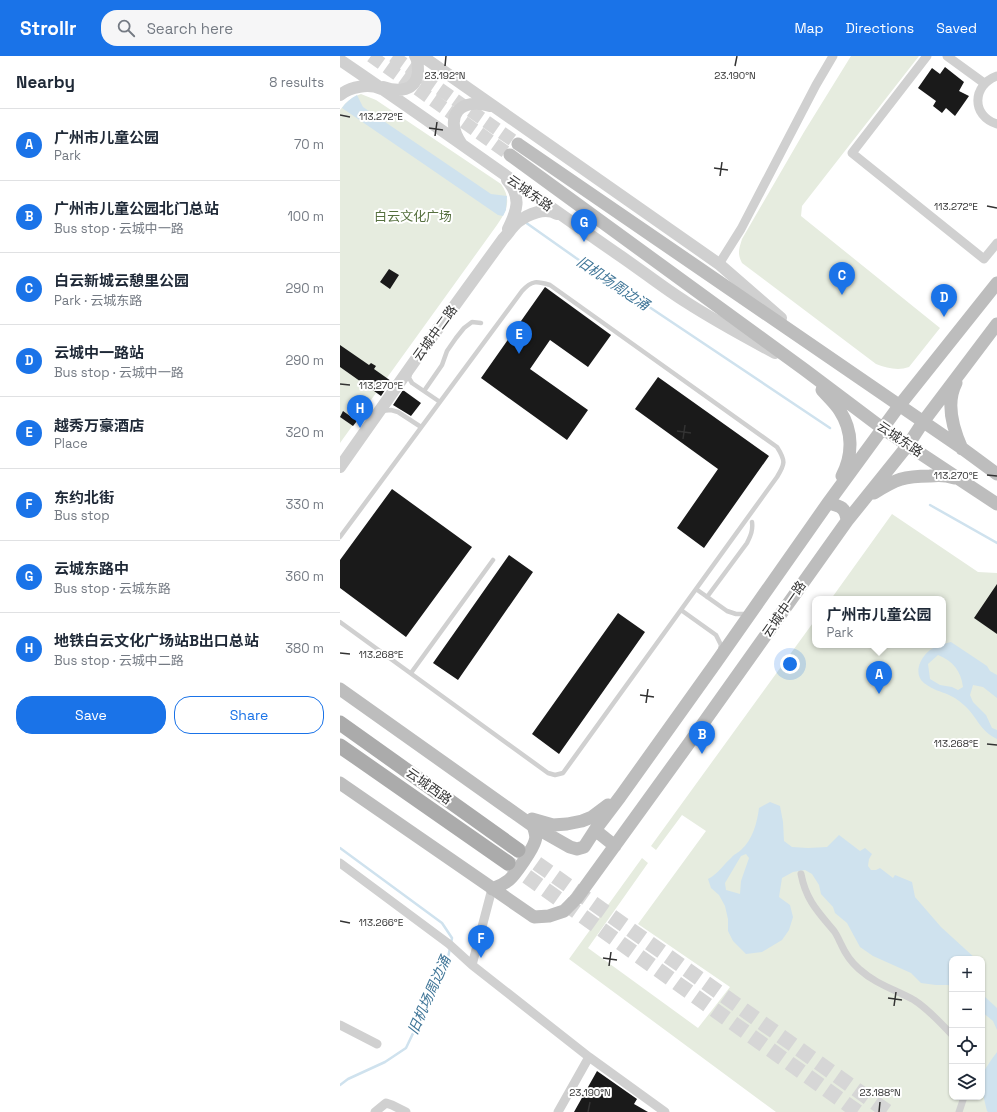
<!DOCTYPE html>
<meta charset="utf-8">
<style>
:root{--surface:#fff;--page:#f6f6f7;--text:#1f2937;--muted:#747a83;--line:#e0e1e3;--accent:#1a73e8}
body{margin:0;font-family:"Space Grotesk","Noto Sans SC",sans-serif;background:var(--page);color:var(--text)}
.controls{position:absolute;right:12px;bottom:12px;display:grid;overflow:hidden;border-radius:8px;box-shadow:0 1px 3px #0004}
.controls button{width:36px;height:36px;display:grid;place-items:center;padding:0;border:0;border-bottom:1px solid var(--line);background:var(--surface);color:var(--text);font:20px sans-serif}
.you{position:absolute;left:450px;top:608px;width:14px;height:14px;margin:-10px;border:3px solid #fff;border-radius:50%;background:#1a73e8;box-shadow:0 0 0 6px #1a73e833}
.badge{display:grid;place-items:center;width:26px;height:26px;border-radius:50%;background:var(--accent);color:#fff;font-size:13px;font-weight:700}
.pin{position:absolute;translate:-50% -33px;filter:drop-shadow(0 1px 2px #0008)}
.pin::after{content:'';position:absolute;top:21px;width:14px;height:12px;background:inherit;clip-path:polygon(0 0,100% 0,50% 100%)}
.popup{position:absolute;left:472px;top:540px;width:134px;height:52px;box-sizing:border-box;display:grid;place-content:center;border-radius:8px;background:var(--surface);filter:drop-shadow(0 1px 3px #0005);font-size:13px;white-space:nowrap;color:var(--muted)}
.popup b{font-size:15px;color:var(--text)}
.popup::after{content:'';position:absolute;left:50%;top:100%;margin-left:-8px;border:8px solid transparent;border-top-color:var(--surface)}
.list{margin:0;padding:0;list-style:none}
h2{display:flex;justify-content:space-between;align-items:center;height:52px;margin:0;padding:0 16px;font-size:17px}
h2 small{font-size:13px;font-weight:400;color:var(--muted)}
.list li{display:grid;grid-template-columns:26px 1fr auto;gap:12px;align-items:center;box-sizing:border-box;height:72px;padding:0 16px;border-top:1px solid var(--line)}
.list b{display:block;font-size:15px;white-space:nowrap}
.list p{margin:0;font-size:13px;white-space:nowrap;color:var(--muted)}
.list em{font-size:13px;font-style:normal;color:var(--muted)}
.actions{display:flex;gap:8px;padding:12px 16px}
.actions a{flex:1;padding:9px 0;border:1px solid var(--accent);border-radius:16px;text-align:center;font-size:14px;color:var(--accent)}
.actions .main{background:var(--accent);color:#fff}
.icon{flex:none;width:22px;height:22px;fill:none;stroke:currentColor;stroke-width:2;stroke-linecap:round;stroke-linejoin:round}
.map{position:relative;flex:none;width:657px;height:1056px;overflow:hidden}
header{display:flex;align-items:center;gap:24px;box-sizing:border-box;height:56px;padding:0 20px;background:var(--accent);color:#fff}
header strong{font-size:19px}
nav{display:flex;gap:22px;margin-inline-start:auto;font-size:14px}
.search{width:280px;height:36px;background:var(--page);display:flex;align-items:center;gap:10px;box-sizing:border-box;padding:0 14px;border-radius:16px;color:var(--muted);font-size:15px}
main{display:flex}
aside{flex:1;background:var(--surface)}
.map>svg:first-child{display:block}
.green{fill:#e6ecdf;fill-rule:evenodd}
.water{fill:#cfe2ee;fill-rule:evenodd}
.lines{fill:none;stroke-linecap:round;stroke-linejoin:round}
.stream{stroke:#cfe2ee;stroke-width:2.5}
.building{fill:#1a1a1a}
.secondary-tunnel{stroke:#d6d6d6;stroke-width:13;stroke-dasharray:13 6;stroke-linecap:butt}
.primary-tunnel{stroke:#d6d6d6;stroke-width:15;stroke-dasharray:15 8;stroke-linecap:butt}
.service{stroke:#d0d0d0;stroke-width:4.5}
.pedestrian{stroke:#d0d0d0;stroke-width:7}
.minor{stroke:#d0d0d0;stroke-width:9}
.tertiary{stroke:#d0d0d0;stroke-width:12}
.secondary{stroke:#bdbdbd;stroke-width:13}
.primary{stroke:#ababab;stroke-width:15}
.ticks{fill:none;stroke:#333;stroke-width:1.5}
.labels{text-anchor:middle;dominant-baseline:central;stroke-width:4;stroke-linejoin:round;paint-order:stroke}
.street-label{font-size:13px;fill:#333;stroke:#fff}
.park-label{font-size:13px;fill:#56703f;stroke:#fff}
.water-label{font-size:14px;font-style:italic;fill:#3f7597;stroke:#fff}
.ticks-label{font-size:10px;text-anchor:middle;fill:#333;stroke:#fff;stroke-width:4;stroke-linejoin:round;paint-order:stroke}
</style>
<header>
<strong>Strollr</strong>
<div class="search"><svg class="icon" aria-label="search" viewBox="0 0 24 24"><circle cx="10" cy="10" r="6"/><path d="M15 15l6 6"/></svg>Search here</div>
<nav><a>Map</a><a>Directions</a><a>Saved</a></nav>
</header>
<main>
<aside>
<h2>Nearby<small>8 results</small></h2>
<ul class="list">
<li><span class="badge">A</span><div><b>广州市儿童公园</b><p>Park</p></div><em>70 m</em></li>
<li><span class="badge">B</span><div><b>广州市儿童公园北门总站</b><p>Bus stop · 云城中一路</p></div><em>100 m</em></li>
<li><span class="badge">C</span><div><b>白云新城云憩里公园</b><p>Park · 云城东路</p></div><em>290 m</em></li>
<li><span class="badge">D</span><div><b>云城中一路站</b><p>Bus stop · 云城中一路</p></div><em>290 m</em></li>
<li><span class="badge">E</span><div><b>越秀万豪酒店</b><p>Place</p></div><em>320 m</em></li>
<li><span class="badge">F</span><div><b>东约北街</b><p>Bus stop</p></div><em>330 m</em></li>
<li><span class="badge">G</span><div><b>云城东路中</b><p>Bus stop · 云城东路</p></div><em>360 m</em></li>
<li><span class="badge">H</span><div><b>地铁白云文化广场站B出口总站</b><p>Bus stop · 云城中二路</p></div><em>380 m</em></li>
</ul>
<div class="actions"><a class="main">Save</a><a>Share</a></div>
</aside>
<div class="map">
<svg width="657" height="1056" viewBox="0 0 657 1056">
<rect width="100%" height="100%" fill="#fff"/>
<path class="green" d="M511,0H579L462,150L461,160L600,272L569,311C558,315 547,312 536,308L402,207C397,197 399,193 402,183L464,76Z
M21,38L36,44L161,128C172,143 167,155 157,169L0,387V54C6,46 12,41 21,38Z
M552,458L638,516L657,517V1056H436L229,903L302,802L308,807L248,892L358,972L390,931L298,868L366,775L342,759L316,794L311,790L475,564V589H603V543H491ZM612,903H642V1041H612Z"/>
<path class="water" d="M17,39L23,51L151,138L167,140L166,154L163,160L158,159L2,52C6,46 11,42 17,39Z
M611,586L647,610L650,615L657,619V642L643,631L633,629L630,639L633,646L646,659L652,672L657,674V683C639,674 638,662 625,650C621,646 614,641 609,639C600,635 593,634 584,627C569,615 587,589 603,589V588ZM598,599C613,605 621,615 623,631L618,634L612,631L600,629L590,623L588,608Z
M430,746L440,750L443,766L444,785L452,791L468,792L487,791L499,779L520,795L525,792L532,798L529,803L528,810L531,814H536L540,812L553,822L555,819L572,826L575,841L601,871L636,903H612V931L608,929H596L581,927L571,917L533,900L520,891L507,867L495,857L493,851L481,838L479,829L472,818L465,814L453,816L442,822L439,841L450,849L453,861L449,874L442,884L422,896L406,898L393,885L388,875V863L385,850L379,839L371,832L368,823C378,818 383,809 391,802C394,798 398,797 401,794C413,783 417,767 419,752ZM406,798L409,802L401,825L400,838L386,834L385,827L401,800Z
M642,927L644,940L657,952V974L653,965L642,956Z
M657,996V1056H648L647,1055C645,1046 640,1029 642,1020C645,1012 652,1003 657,996Z"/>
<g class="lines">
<path class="stream" d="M185,166L236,202L490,372
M590,449L657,487
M0,792L102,867L112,882L111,887
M0,1029L8,1023L45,1006L66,992L107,906L110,892"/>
</g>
<path class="building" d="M605,11L624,26L619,35L629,40L615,60L606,52L602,57L593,50L596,45L578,32L592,12L600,18Z
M49,213L59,219L50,233L40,226Z
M205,231L271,279L248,311L210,284L190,313L248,354L227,384L141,322Z
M0,289L29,309L31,307L36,310L34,313L51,325L41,340L0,311Z
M318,321L429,400L364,492L337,472L378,413L295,353Z
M63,334L81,347L71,360L53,349Z
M3,355L17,365L13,370L0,361Z
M52,433L132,491L66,581L0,532V504Z
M169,499L193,516L118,624L93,607Z
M657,528V578L634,562Z
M278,557L305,576L219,698L192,678Z
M257,1015L297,1043L294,1048L308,1056H234Z"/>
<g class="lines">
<path class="secondary-tunnel" d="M31,0L170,99
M53,0L178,88"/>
<path class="primary-tunnel" d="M178,794L548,1056
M168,807L518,1056"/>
<path class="service" d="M70,318L69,322L72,327L100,346
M84,335L102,309L107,295L116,282L124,272L132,266L141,267
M41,355L51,354L58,356L81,371
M0,481L182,235C192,224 197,225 210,229L437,391C446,405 445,408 437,421L223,717L215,719L208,717L0,566
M356,533L387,555L396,558H408
M367,541L407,487C411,479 413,474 412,466
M341,554L376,579L381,589L380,594
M71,617L153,504"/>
<path class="pedestrian" d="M461,818C466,844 478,856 494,875C497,879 499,884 501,888C505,897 511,906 519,913C537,929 554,933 574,944C588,953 601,967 612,979
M619,1056L624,1041"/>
<path class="minor" d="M587,0L512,97L644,203L657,187
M607,0L644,27
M657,20C632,29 631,60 657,68
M379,208L401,173L476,29L493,0
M0,807L109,888L132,909L152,833
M132,909L249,1001L325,1056
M0,969L37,988
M35,1056L46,1047L52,1049L66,1056
M218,1056L249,1001"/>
<path class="tertiary" d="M82,0L379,208L441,262
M0,4C93,67 184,133 276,197C300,213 322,231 346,246C374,264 405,281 435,297
M43,31C58,36 76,36 78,16C78,10 78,4 75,0
M0,39C10,31 29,27 41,33
M121,87C103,60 121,41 150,50
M167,124C182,141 177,155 168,173
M0,411L81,296L163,183C168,178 172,171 178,166C188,158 205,151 217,158"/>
<path class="secondary" d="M178,88L623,393L657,418
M170,99L465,314L542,372L657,448
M616,327C605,348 613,373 622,393
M482,334C488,341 495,347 500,355C513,375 513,399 502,420
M534,437C556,423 564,420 590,420C598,419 606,419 614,422
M488,447C500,450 506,451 507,465
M0,633L193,770L230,791L237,793L244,791L255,774L280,741L375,608L488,447L559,350L657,227
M0,727L194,861L209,860L224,855L237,842L347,690L507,465L568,389L583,366L657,268
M192,763L213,769L227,768L242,765L252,761L268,749
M255,774L275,790
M152,833C158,831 164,828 169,824C175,819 193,793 195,785C197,780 195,775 193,770"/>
<path class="primary" d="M0,667L178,794
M0,690L168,807"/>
</g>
<path class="ticks" d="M105,10L106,0M395,10L397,0M0,59L10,61M89,72L103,74M95,80L97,66M374,112L388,114M380,120L382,106M647,150L657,152M0,328L10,329M337,375L351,377M343,383L345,369M647,419L657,420M0,597L10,598M300,639L314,641M306,647L308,633M647,688L657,689M0,865L10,867M263,902L277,904M269,910L271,896M548,942L562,944M554,950L556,936M248,1056L250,1046M539,1056L540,1046"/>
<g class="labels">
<g class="street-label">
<text transform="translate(190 137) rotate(35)">云城东路</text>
<text transform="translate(95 277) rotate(-54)">云城中二路</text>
<text transform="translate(560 383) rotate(34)">云城东路</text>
<text transform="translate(444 553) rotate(-55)">云城中一路</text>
<text transform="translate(89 730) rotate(35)">云城西路</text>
</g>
<g class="park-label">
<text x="73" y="160">白云文化广场</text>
</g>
<g class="water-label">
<text transform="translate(273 227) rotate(34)">旧机场周边涌</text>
<text transform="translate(89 939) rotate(-66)">旧机场周边涌</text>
</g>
</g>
<g class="ticks-label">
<text x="105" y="23">23.192°N</text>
<text x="395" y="23">23.190°N</text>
<text x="41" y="64">113.272°E</text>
<text x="616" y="154">113.272°E</text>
<text x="41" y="333">113.270°E</text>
<text x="616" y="423">113.270°E</text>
<text x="41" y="602">113.268°E</text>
<text x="616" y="691">113.268°E</text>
<text x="41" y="870">113.266°E</text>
<text x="250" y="1040">23.190°N</text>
<text x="540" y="1040">23.188°N</text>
</g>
</svg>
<div class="controls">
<button>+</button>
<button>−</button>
<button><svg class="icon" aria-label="locate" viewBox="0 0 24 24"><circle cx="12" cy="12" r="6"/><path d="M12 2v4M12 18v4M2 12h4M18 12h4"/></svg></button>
<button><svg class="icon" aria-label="layers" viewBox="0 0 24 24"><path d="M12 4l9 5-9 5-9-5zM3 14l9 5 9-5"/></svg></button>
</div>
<div class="you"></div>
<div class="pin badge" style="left:539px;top:638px">A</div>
<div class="popup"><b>广州市儿童公园</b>Park</div>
<div class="pin badge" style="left:362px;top:698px">B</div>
<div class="pin badge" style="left:502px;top:239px">C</div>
<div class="pin badge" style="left:604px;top:261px">D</div>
<div class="pin badge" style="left:179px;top:298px">E</div>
<div class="pin badge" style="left:141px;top:902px">F</div>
<div class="pin badge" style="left:244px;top:186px">G</div>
<div class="pin badge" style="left:20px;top:372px">H</div>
</div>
</main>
